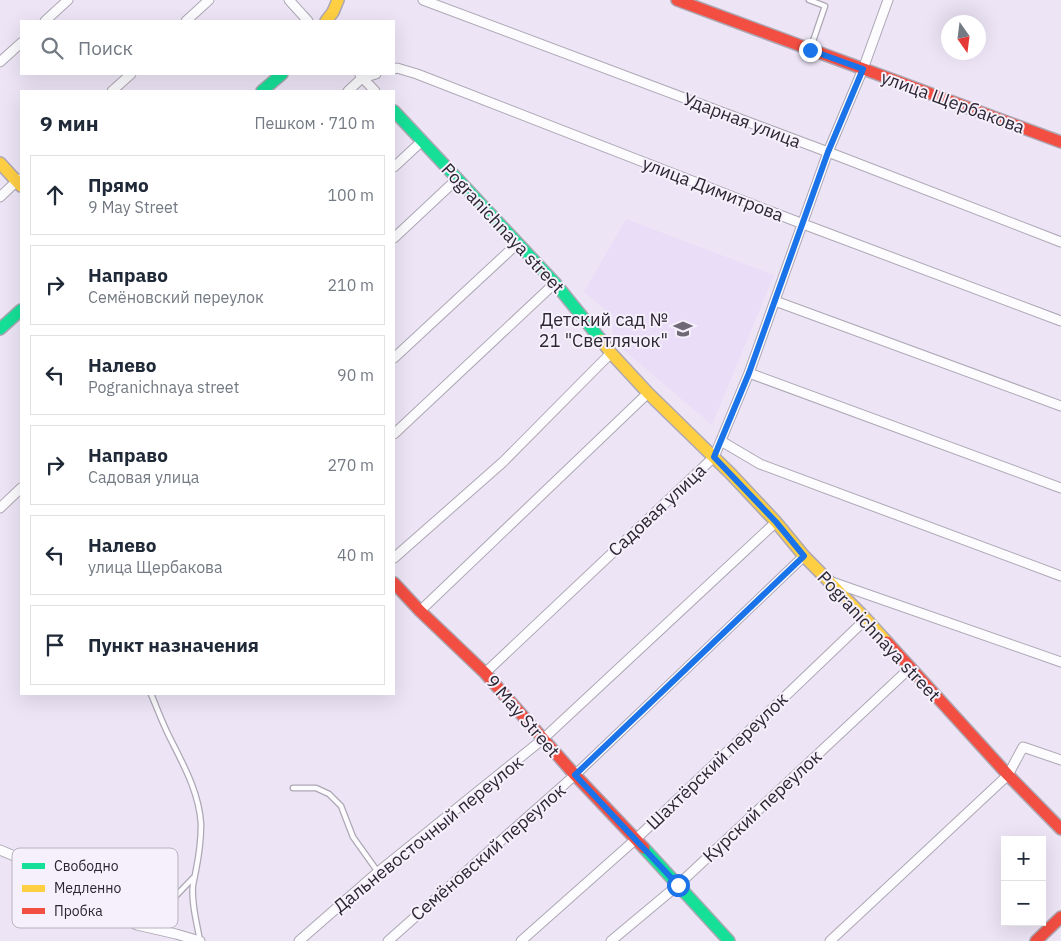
<!DOCTYPE html>
<html lang="ru">
<meta charset="utf-8">
<style>
:root{--surface:#fff;--page:#f6f6f7;--text:#1f2937;--muted:#747a83;--line:#e0e1e3}
body{margin:0;font-family:"IBM Plex Sans",sans-serif;background:var(--page);color:var(--text)}
.controls{position:absolute;right:15px;bottom:15px;display:grid;overflow:hidden;border-radius:0px;box-shadow:0 5px 20px #0002}
.controls button{width:45px;height:45px;display:grid;place-items:center;padding:0;border:0;border-bottom:1px solid var(--line);background:var(--surface);color:var(--text);font:25px sans-serif}
.compass{position:absolute;left:941px;top:15px;width:45px;height:45px;border-radius:50%;background:var(--surface);box-shadow:0 5px 20px #0002;rotate:166deg}
.stop{position:absolute;width:15px;height:15px;margin:-11px;border:4px solid #1a73e8;border-radius:50%;background:#fff}
.stop.end{background:#1a73e8;border-color:#fff;box-shadow:0 1px 5px #0008}
.list{margin:0;padding:0;list-style:none}
h2{display:flex;justify-content:space-between;align-items:center;height:65px;margin:0;padding:0 20px;font-size:21px}
h2 small{font-size:16px;font-weight:400;color:var(--muted)}
.list li{display:grid;grid-template-columns:32px 1fr auto;gap:15px;align-items:center;box-sizing:border-box;height:80px;margin:0 10px 10px;padding:0 10px;border:1px solid var(--line);border-radius:0px}
.list b{display:block;font-size:19px;white-space:nowrap}
.list p{margin:0;font-size:16px;white-space:nowrap;color:var(--muted)}
.list em{font-size:16px;font-style:normal;color:var(--muted)}
.icon{flex:none;width:28px;height:28px;fill:none;stroke:currentColor;stroke-width:2;stroke-linecap:round;stroke-linejoin:round}
.map{position:relative;flex:none;width:1061px;height:941px;overflow:hidden}
.search{position:absolute;background:var(--surface);box-shadow:0 5px 20px #0002;left:20px;top:20px;width:375px;height:55px;display:flex;align-items:center;gap:12px;box-sizing:border-box;padding:0 18px;border-radius:0px;color:var(--muted);font-size:19px}
.panel{position:absolute;background:var(--surface);box-shadow:0 5px 20px #0002;left:20px;top:90px;width:375px;height:605px;border-radius:0px}
.map>svg:first-child{display:block}
.built{fill:#e9ddf8}
.lines{fill:none;stroke-linecap:round;stroke-linejoin:round}
.lane-casing{stroke:#ada7b4;stroke-width:7}
.street-casing{stroke:#ada7b4;stroke-width:11}
.fast-casing{stroke:#ada7b4;stroke-width:14}
.slow-casing{stroke:#ada7b4;stroke-width:14}
.jam-casing{stroke:#ada7b4;stroke-width:14}
.lane{stroke:#fcfbfe;stroke-width:4.5}
.street{stroke:#fcfbfe;stroke-width:9}
.fast{stroke:#16e098;stroke-width:11}
.slow{stroke:#ffcf43;stroke-width:11}
.jam{stroke:#f24e42;stroke-width:11}
.route{stroke:#1a73e8;stroke-width:6}
.labels{text-anchor:middle;dominant-baseline:central;stroke-width:4;stroke-linejoin:round;paint-order:stroke}
.street-label{font-size:18px;fill:#2b2631;stroke:#f5f0fb}
.poi-label{font-size:18px;fill:#2b2631;stroke:#f5f0fb;text-anchor:end}
.key{fill:#f5f0fb;stroke:#b8b3be;stroke-width:1}
.key-label{font-size:14px;fill:#2b2631}
</style>
<div class="map">
<svg width="1061" height="941" viewBox="0 0 1061 941">
<rect width="100%" height="100%" fill="#ede5f6"/>
<path class="built" d="M626,219L774,275L712,425L612,340L614,317L584,292Z"/>
<g class="lines">
<g class="lane-casing">
<path id="lane" d="M809,0L825,6L811,47
M151,694C157,708 162,722 169,736C183,764 199,792 201,824C201,839 199,855 196,870C195,875 194,880 193,885C191,903 197,923 200,941
M293,788H316L329,794L341,806L353,837L378,872
M147,926L193,878"/>
</g>
<g class="street-casing">
<path id="street" d="M289,0L308,21
M423,0L828,152L1061,242
M45,21L68,0
M186,21L209,0
M0,62L21,43
M394,69L397,68L417,74L803,224L1061,321
M360,75L375,91
M112,91L131,74
M348,91L362,78L376,74
M394,167L422,141
M0,197L19,179
M394,238L457,179
M775,301L1061,406
M394,358L518,243
M749,373L1061,488
M394,434L555,283
M721,441L760,464L1061,576
M0,508L21,488
M394,558L503,462L611,353
M832,582L1061,662
M420,611L648,393
M485,673L714,457L749,373L828,152L863,69L888,0
M0,850L86,886L97,893L131,922L137,925L176,934L200,941
M299,941L378,872L543,739L776,522
M388,941L575,775L804,556
M521,941L636,839L866,619
M611,941L678,885L910,668
M830,941L1008,775L1023,747L1061,760"/>
</g>
<g class="fast-casing">
<path id="fast" d="M262,91L282,74
M394,111L555,283L601,340
M0,329L21,310
M644,848L729,941"/>
</g>
<g class="slow-casing">
<path id="slow" d="M326,21L333,12L338,0
M0,163L21,186
M601,340L611,353L648,393L731,474L776,522L804,556L866,619L887,642"/>
</g>
<g class="jam-casing">
<path id="jam" d="M677,0L1061,142
M394,583L420,611L485,673L575,775L644,848
M887,642L1008,775L1061,829
M1036,941L1061,917"/>
</g>
<use href="#lane" class="lane"/>
<use href="#street" class="street"/>
<use href="#fast" class="fast"/>
<use href="#slow" class="slow"/>
<use href="#jam" class="jam"/>
</g>
<g class="lines">
<path class="route" d="M678,885L575,775L804,556L776,522L714,457L749,373L828,152L863,69L810,50"/>
</g>
<defs>
<g id="school-bare" transform="scale(1.5)"><path d="M0-5L7-2L0 1L-7-2ZM-4 1L0 2.5L4 1V4Q0 6-4 4Z" fill="#6f6976" stroke="#f5f0fb" stroke-width="2.5" paint-order="stroke"/></g>
</defs>
<g fill-rule="evenodd">
<use href="#school-bare" x="683" y="329"/>
</g>
<g class="labels">
<g class="street-label">
<text transform="translate(953 102) rotate(20)">улица Щербакова</text>
<text transform="translate(742 120) rotate(21)">Ударная улица</text>
<text transform="translate(713 189) rotate(21)">улица Димитрова</text>
<text transform="translate(503 228) rotate(47)">Pogranichnaya street</text>
<text transform="translate(657 510) rotate(-43)">Садовая улица</text>
<text transform="translate(879 636) rotate(47)">Pogranichnaya street</text>
<text transform="translate(523 716) rotate(49)">9 May Street</text>
<text transform="translate(717 761) rotate(-44)">Шахтёрский переулок</text>
<text transform="translate(762 806) rotate(-43)">Курский переулок</text>
<text transform="translate(428 834) rotate(-39)">Дальневосточный переулок</text>
<text transform="translate(488 852) rotate(-41)">Семёновский переулок</text>
</g>
<g class="poi-label">
<text x="668" y="319">Детский сад №<tspan x="668" dy="21">21 "Светлячок"</tspan></text>
</g>
</g>
<rect x="12" y="848" width="166" height="80" rx="8" class="key"/>
<rect x="22" y="863" width="23" height="6" fill="#16e098"/>
<rect x="22" y="885" width="23" height="7" fill="#ffcf43"/>
<rect x="22" y="908" width="23" height="6" fill="#f24e42"/>
<g class="key-label">
<text x="54" y="871">Свободно</text>
<text x="54" y="893">Медленно</text>
<text x="54" y="916">Пробка</text>
</g>
</svg>
<div class="controls">
<button>+</button>
<button>−</button>
</div>
<svg class="compass" viewBox="-18 -18 36 36"><path d="M0-13l5 13h-10z" fill="#e53935"/><path d="M0 13l5-13h-10z" fill="#747a83"/></svg>
<div class="stop" style="left:678px;top:885px"></div>
<div class="stop end" style="left:810px;top:50px"></div>
<div class="search"><svg class="icon" aria-label="search" viewBox="0 0 24 24"><circle cx="10" cy="10" r="6"/><path d="M15 15l6 6"/></svg>Поиск</div>
<section class="panel">
<h2>9 мин<small>Пешком · 710 m</small></h2>
<ul class="list">
<li><svg class="icon" aria-label="ahead" viewBox="0 0 24 24"><path d="M12 20V5M6 11l6-6 6 6"/></svg><div><b>Прямо</b><p>9 May Street</p></div><em>100 m</em></li>
<li><svg class="icon" aria-label="right" viewBox="0 0 24 24"><path d="M7 20v-9h11M14 6l5 5-5 5"/></svg><div><b>Направо</b><p>Семёновский переулок</p></div><em>210 m</em></li>
<li><svg class="icon" aria-label="left" viewBox="0 0 24 24"><path d="M17 20v-9H6M10 6l-5 5 5 5"/></svg><div><b>Налево</b><p>Pogranichnaya street</p></div><em>90 m</em></li>
<li><svg class="icon" aria-label="right" viewBox="0 0 24 24"><path d="M7 20v-9h11M14 6l5 5-5 5"/></svg><div><b>Направо</b><p>Садовая улица</p></div><em>270 m</em></li>
<li><svg class="icon" aria-label="left" viewBox="0 0 24 24"><path d="M17 20v-9H6M10 6l-5 5 5 5"/></svg><div><b>Налево</b><p>улица Щербакова</p></div><em>40 m</em></li>
<li><svg class="icon" aria-label="arrive" viewBox="0 0 24 24"><path d="M6 21V4h12l-3 4 3 4H6"/></svg><div><b>Пункт назначения</b></div></li>
</ul>
</section>
</div>
